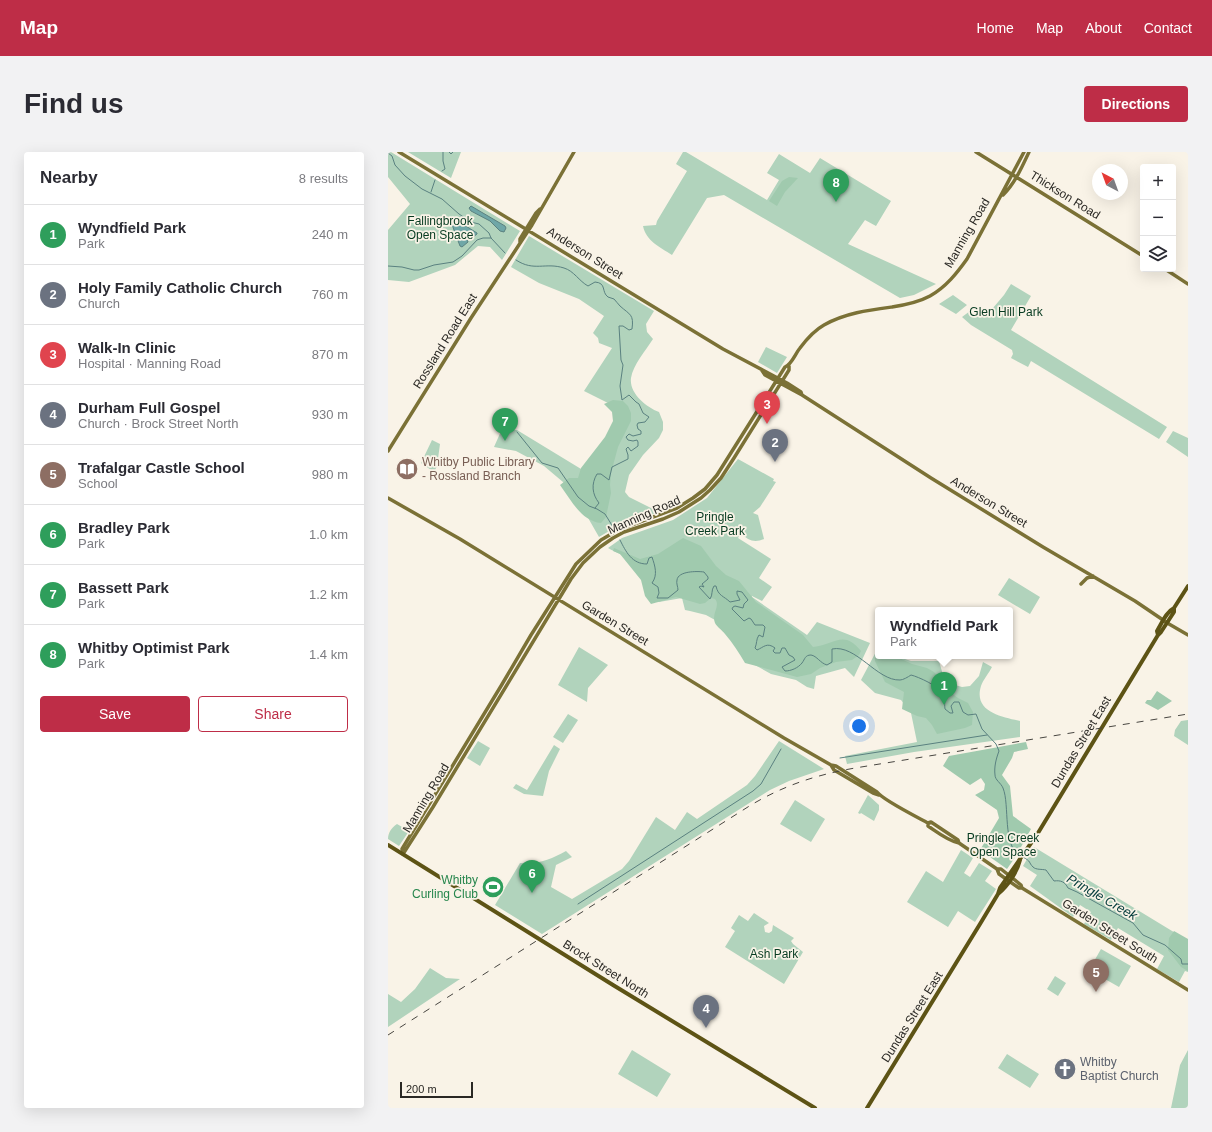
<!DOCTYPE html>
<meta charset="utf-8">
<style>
:root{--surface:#fff;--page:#f2f2f3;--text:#2b2b33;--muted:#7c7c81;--line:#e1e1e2;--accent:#be2d47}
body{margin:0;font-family:Arial,sans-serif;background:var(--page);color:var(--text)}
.controls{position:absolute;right:12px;top:12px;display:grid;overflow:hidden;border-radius:4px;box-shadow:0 4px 16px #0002}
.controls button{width:36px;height:36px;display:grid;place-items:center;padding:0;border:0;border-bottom:1px solid var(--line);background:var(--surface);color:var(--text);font:20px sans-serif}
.compass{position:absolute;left:704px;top:12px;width:36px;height:36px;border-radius:50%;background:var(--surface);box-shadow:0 4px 16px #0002;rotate:319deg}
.scale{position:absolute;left:12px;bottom:10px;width:73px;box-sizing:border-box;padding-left:4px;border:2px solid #2a2824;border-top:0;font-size:11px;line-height:14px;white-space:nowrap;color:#2a2824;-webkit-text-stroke:3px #f9f3e7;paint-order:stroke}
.you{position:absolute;left:471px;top:574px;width:14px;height:14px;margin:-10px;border:3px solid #fff;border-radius:50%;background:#1a73e8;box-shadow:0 0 0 6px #1a73e833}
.badge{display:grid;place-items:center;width:26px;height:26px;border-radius:50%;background:var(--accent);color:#fff;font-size:13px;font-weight:700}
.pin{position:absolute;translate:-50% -33px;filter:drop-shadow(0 1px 2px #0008)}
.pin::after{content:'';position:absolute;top:21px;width:14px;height:12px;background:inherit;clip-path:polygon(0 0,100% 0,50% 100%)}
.popup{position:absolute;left:487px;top:455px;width:138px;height:52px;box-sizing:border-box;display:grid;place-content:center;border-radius:4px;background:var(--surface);filter:drop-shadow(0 1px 3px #0005);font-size:13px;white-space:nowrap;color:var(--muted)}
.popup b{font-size:15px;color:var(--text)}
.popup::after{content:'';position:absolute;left:50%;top:100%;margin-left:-8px;border:8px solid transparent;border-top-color:var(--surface)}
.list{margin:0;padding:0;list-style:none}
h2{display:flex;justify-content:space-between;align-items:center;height:52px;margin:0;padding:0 16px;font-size:17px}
h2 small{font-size:13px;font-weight:400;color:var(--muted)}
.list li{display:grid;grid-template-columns:26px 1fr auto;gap:12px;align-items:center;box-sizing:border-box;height:60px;padding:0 16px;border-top:1px solid var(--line)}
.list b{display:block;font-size:15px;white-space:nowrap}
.list p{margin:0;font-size:13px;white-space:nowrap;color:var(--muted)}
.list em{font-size:13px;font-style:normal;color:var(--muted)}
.actions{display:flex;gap:8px;padding:12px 16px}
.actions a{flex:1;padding:9px 0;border:1px solid var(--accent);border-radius:4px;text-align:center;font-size:14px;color:var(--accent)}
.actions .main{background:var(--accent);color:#fff}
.icon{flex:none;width:22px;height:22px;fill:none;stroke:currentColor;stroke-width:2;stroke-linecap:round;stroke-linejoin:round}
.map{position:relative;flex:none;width:800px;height:956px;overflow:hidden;border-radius:4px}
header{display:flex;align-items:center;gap:24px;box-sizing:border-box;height:56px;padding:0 20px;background:var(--accent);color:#fff}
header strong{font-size:19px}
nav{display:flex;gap:22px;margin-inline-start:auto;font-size:14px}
.intro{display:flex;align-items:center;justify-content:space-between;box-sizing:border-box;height:96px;padding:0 24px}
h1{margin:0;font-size:28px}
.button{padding:10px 18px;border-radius:4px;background:var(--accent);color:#fff;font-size:14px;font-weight:700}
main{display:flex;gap:24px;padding:0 24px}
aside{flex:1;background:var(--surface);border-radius:4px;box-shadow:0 4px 16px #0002}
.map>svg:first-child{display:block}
.green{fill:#b1d3bc}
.forest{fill:#a0caae}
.water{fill:#6fa7a7;stroke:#5a8180}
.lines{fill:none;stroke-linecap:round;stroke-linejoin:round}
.stream{stroke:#5a8180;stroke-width:1}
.secondary{stroke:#7b7136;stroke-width:3.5}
.primary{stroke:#5d5315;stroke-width:4}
.rail{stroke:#484641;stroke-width:1;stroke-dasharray:7 7;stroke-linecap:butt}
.labels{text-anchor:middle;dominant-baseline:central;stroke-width:3.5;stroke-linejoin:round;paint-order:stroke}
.street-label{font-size:12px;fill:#2a2824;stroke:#f9f3e7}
.park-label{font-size:12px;fill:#073b21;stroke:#f9f3e7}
.education-label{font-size:12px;fill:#785e54;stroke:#f9f3e7;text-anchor:start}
.leisure-label{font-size:12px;fill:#27864d;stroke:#f9f3e7;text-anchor:end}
.worship-label{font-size:12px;fill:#5b616d;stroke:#f9f3e7;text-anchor:start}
.water-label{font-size:13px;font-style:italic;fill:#053d3d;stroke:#f9f3e7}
</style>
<header>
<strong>Map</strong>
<nav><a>Home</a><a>Map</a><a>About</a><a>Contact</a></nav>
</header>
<div class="intro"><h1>Find us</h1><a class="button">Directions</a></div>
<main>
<aside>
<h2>Nearby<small>8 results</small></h2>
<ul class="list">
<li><span class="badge" style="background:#2e9e5b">1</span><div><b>Wyndfield Park</b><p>Park</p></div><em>240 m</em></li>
<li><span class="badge" style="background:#6b7280">2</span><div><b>Holy Family Catholic Church</b><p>Church</p></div><em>760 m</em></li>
<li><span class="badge" style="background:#e0444e">3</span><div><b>Walk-In Clinic</b><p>Hospital · Manning Road</p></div><em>870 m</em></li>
<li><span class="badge" style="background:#6b7280">4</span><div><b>Durham Full Gospel</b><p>Church · Brock Street North</p></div><em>930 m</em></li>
<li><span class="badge" style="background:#8d6e63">5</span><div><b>Trafalgar Castle School</b><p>School</p></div><em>980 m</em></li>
<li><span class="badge" style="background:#2e9e5b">6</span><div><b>Bradley Park</b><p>Park</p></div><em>1.0 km</em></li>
<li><span class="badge" style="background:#2e9e5b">7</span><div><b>Bassett Park</b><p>Park</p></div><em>1.2 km</em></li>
<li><span class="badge" style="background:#2e9e5b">8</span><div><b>Whitby Optimist Park</b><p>Park</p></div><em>1.4 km</em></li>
</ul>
<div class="actions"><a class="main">Save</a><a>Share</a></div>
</aside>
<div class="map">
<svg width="800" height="956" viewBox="0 0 800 956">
<rect width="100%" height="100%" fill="#f9f3e7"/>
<path class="green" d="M0,0H3L132,79L114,108L102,95L90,94L67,113L21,130L0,128V78L22,52L0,25Z
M20,0H73L63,26Z
M295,0H298L379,48L391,28L379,21L391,2L422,21L432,6L503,49L488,74L477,68L460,92L548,132L526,143L512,146L336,43L319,46L284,103C272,95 258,89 255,74L268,73L269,69L299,19L288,12Z
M141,84L266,159L258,172L259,180L265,187C258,198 245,213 243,226C241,241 258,255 271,260L275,270V278L271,286L255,303L241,323L237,340L241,345L271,360L228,375L211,385L191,350L175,330L156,314L128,299L106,295L114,277L129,278L198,320L231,264L220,251L196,239L224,196L211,191L210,186L205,181L216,164L191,147L151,131L123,115Z
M623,132L643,144L623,178L779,275L771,287L643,209L640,215L623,206L625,202L624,198L583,173L574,165L586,156L599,163L616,143Z
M565,143L579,153L568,162L551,152Z
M378,195L399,205L389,221L370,210Z
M785,279L800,286V305L778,290Z
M44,288L52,292L49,314L46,320L33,311Z
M350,307L386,327L385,329L388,330L372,355L365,361L370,363L376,387C367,391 360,389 353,381L350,386L383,407L371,426L384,435L374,449L364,444V445L419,483L429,470L482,491L466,525L457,516L428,524L426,537L419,535L408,528L383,522L367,513L336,473L318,463L302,459L297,458L294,446L271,450C259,442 257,427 249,415C243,406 229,401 220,396L234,386L285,368L319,346Z
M621,426L652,445L642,462L610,443Z
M191,495L220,513L200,536L199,550L170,533Z
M490,496V504H508L523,509H551L557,530L574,535L582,534L591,524L595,510L604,515C601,521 595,528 593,534C585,560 614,565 632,569V585L526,600L459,612L457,604L529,590L523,561L513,548L487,541L473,528Z
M180,562L190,568L175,591L165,585Z
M800,568V593L786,584L787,578L793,569Z
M90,589L102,596L92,614L79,606Z
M391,589L436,617L401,629L382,638L154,782L107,753L132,711C149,713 164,707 178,699L184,705L168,713L163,735L184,747L234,717L241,709L268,665L287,678L299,660L309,667L359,633L367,624Z
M166,593L172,597L161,619L155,644L136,642L125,636L128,632L139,638Z
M480,643L491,653V658L486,669L473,661L472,662L470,661Z
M407,648L437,667L423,690L392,672Z
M9,672L21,679L11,694L0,687C0,681 3,676 9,672Z
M646,695L789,782L800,788V820L797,819L791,830L769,817L776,804L730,776L723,788L696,772L703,760L692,753L685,765L642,734L649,723L635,714Z
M573,698L585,706L576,721L582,725L591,711L604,719L597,729L608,737L587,770L570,759L560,775L519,750L538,719L555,730Z
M366,761L381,771L376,774L377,780L381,781L384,779L385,773L406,786L403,789L405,792L415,800L396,832L337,795L347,779L343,776L351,763L360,769Z
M713,797L743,814L731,835L701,818Z
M42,816L58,826L72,827L0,875V842L13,850L27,837Z
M667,824L678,831L670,844L659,837Z
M244,898L283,922L269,945L230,922Z
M800,898V956H783L792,913Z
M619,902L651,922L642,936L610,916Z"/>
<path class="forest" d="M401,25L410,26L397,40L389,54L381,49L394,29Z
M225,248L235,249L240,254L243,261V269L230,295L223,321L222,333L223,341L218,365L213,371C193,369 183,348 172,333L181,326H190L193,316L217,285L225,269L224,260L216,252Z
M295,386L313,394L328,414L338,423L351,429L368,450L415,483L425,495C447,493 455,477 473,499L471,503L464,508L448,510L432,516L423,522L409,525L357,511C351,501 345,491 337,482C334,478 329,475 327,471C323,461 333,454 327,447L323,446L317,451L312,452L288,445L263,452L257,444L253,428L232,402L225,399L226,396L252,407L270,402Z
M490,500V504H507L524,512L539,516L546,520L562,540L570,546L580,551L585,560L584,573L577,576L549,582L544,573L538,566L529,564L514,557L516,540L497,530L487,509V503Z
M769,539L784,549L770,558L757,551L759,548H763Z
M638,590L640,597L626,600L624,606L614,623L622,634L625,664L643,677L628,704L619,717L592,698L611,666L609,658L587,643L596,638L597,632L593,626L582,633L555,614L561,604Z
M786,779L800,787V819L793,815L780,798L781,786Z"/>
<path class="water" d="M83,54L117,74L118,76L116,80L112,79L102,69L83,59L81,56Z
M65,66L89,81V82L85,85L80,83L78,84L80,90L74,95L72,94L63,70Z"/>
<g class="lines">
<path class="stream" d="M61,0L63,2L65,0
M0,1L4,4L7,13L17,24L34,37L54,47L71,62L83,70L91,72L101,81L103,86L117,101
M54,19L57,17L55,9V0
M43,40L47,28
M128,108C146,120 157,110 176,116C186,119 191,129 200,134L207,130C219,131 213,140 220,145C222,146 224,146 226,147C228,149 230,152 232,154C242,163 246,162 244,177L241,178L235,174H231L233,208L235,213L232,234L234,248L241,243L248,250L251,252L255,261L261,265L257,270L250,271L249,273L250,277L253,279V282L245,284L241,282L238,285L240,288L245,289L249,288L250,290V294L243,299L240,295L238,297L240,303V307L224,315L221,328L213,322H209C203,332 204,342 211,351L207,356
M0,114L14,115L26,118H31L46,113L65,110L74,104L89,88L95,86H103
M129,280L154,311L170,316L190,345L201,354L209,357L217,362L225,375
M232,388C238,400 244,412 259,412L261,406L264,405C267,414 270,423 264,431L270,435L271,441L269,446H280L290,438C290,435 288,431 289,428C290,419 309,419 316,420L320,425V427L314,432L316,435L313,434L311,435L322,447C325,443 323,438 326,434H328C330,444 336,444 342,450L352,448L349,442V439L354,440L360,448L356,452L355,456L347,454L345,455L344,457L356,469L361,466L363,467L367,473H375L377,475L375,485L371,483C368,487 369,492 367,496L369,498C376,495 379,490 387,496L385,499L387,501H392L394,496H397L401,503L405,505L407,508L394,515L397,519C403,519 410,516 414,511C417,507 417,503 423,503C429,504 432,511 439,513L444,510V497C468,492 489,529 512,528C515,528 520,525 523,523C531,525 550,534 555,541C558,545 556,551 557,557L562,561H565L563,554L566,550H571L575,560L580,563L588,562L594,577L608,592L611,599C608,607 606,615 607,623C607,628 613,631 615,636C622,653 614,694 632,704
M452,606L599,583
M635,705C644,710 640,710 645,715C648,718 654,717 658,718L666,729C673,728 677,730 680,736L689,740L745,771L755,783L777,793L793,807L794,812H800
M190,752L365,639L373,632L393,597"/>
<path class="secondary" d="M11,0L335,197L399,231L413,240L414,243
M588,0L755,104
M615,43C627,31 634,15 641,0
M132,90V87L148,61L152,57
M777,117L800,132
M373,217L377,223L414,243L543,326L655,395L747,449L781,472L800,483
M0,299L83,166L144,73L186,0
M0,346L72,387L396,586L443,613L448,614L489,640C495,648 529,665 540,671L543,670L570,688L571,691
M693,432L699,426L705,424
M443,613L446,618L485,641L491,643
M540,671V674C549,680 560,689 571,691L609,717H613L633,733L634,736
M15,702L14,697L113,534L143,483L188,412L213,388L230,378L289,356L305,346L317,337L329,323L397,215C404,212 407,202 412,196C418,188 427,178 436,173C457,161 481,158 504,155C517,153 531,150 542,144C558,135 569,121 579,107L636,0
M15,702L45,655L183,427L195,411L212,395L225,386L236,380L275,367L291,360L313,346L322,338L333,326L346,306L401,218V214
M609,717L611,722L631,736H634L800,838"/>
<path class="primary" d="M770,483L769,479C774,471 778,460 786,456
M0,693L225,833L427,956
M610,742C620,734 629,720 632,708
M479,956L592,772L610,742L612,736L650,681L770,483L773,480L786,460V456L800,434"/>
<path class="rail" d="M0,883L363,653C397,633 428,623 467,616L800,562"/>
</g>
<defs>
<g id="library-disc" transform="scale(1.15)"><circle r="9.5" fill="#8d6e63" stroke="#f9f3e7"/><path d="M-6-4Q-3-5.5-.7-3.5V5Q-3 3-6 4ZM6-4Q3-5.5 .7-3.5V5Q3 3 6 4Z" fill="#fff"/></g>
<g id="stadium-disc" transform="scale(1.15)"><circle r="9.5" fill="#2e9e5b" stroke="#f9f3e7"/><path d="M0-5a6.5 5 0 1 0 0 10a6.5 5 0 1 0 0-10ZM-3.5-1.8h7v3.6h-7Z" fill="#fff"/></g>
<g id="church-disc" transform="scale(1.15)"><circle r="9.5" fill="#6b7280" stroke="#f9f3e7"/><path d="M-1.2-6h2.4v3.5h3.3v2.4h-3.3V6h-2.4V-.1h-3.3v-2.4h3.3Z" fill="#fff"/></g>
</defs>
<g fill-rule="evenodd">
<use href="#library-disc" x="19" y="317"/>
<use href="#stadium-disc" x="105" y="735"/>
<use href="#church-disc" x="677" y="917"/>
</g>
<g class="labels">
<g class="street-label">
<text transform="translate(677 43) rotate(32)">Thickson Road</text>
<text transform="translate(579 81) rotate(-60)">Manning Road</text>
<text transform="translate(197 101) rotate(32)">Anderson Street</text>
<text transform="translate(57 189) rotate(-58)">Rossland Road East</text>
<text transform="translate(601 350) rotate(31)">Anderson Street</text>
<text transform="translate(256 363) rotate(-24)">Manning Road</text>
<text transform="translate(227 471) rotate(31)">Garden Street</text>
<text transform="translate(693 590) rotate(-59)">Dundas Street East</text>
<text transform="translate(38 646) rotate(-59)">Manning Road</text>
<text transform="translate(722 779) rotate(32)">Garden Street South</text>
<text transform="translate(218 817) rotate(32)">Brock Street North</text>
<text transform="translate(524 865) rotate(-58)">Dundas Street East</text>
</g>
<g class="park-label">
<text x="52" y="69">Fallingbrook<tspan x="52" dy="14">Open Space</tspan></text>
<text x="618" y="160">Glen Hill Park</text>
<text x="327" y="365">Pringle<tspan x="327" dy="14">Creek Park</tspan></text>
<text x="615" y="686">Pringle Creek<tspan x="615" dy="14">Open Space</tspan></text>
<text x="386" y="802">Ash Park</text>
</g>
<g class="education-label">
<text x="34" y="310">Whitby Public Library<tspan x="34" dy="14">- Rossland Branch</tspan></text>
</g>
<g class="leisure-label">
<text x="90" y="728">Whitby<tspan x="90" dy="14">Curling Club</tspan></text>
</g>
<g class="worship-label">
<text x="692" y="910">Whitby<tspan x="692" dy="14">Baptist Church</tspan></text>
</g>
<g class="water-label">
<text transform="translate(714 745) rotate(30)">Pringle Creek</text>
</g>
</g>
</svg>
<div class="controls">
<button>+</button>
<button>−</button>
<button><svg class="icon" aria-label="layers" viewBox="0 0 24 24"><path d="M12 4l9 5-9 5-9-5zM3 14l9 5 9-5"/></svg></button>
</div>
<svg class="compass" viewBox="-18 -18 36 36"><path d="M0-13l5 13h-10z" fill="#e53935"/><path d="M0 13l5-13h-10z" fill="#7c7c81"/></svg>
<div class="scale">200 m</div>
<div class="you"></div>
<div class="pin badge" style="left:556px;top:553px;background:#2e9e5b">1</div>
<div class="popup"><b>Wyndfield Park</b>Park</div>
<div class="pin badge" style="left:387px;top:310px;background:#6b7280">2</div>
<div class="pin badge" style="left:379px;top:272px;background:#e0444e">3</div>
<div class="pin badge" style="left:318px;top:876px;background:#6b7280">4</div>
<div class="pin badge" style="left:708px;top:840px;background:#8d6e63">5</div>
<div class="pin badge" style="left:144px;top:741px;background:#2e9e5b">6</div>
<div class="pin badge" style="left:117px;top:289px;background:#2e9e5b">7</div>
<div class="pin badge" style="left:448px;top:50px;background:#2e9e5b">8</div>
</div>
</main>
